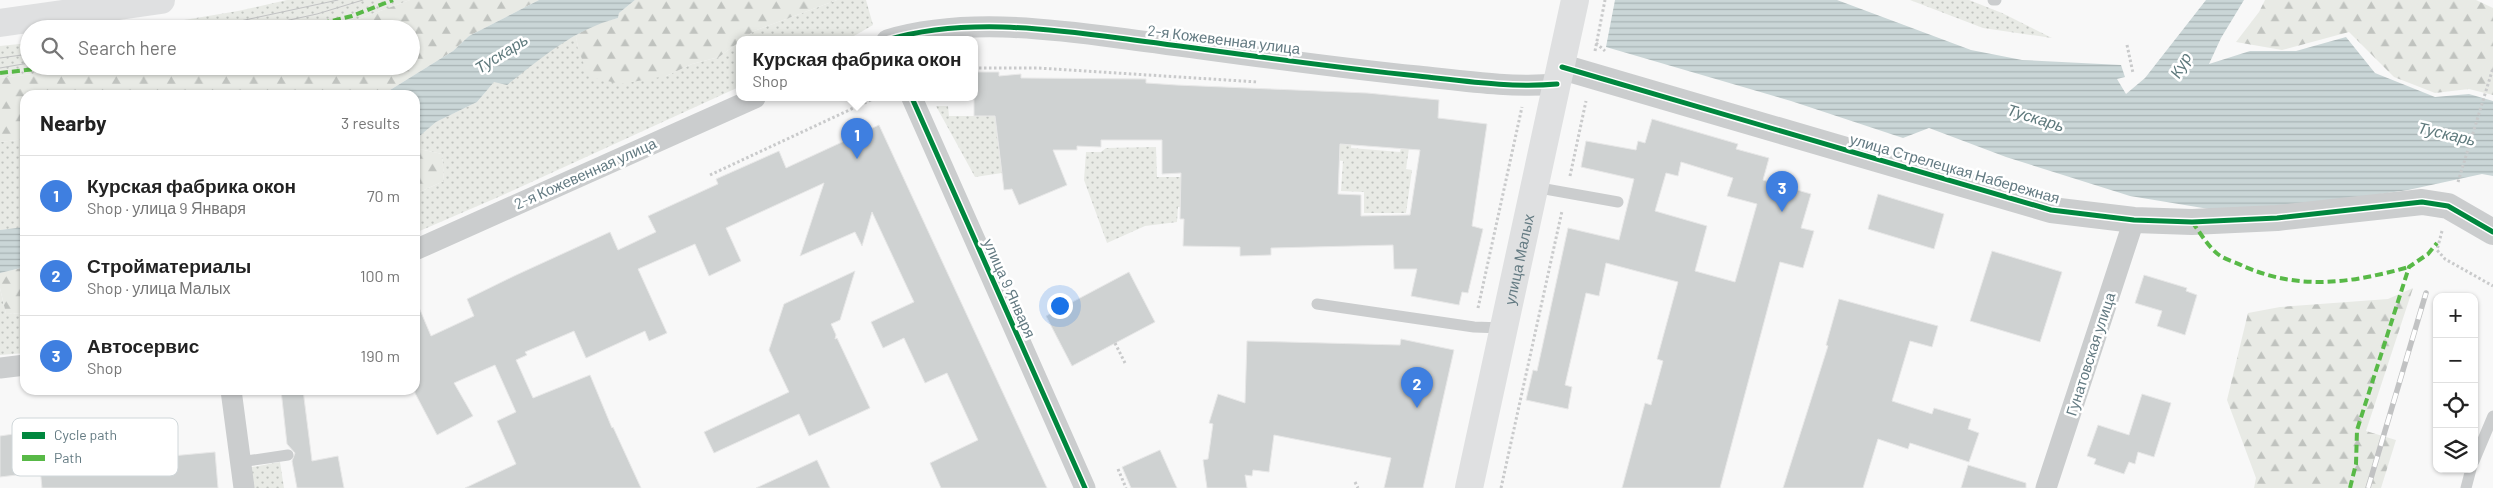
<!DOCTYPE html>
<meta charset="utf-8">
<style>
:root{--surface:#fff;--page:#f2f2f2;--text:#222;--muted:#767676;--line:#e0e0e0;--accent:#7c3aed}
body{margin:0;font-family:Barlow,sans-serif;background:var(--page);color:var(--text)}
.controls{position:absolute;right:15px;bottom:15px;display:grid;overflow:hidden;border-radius:10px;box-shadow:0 1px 4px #0004}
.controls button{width:45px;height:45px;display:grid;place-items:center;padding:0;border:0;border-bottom:1px solid var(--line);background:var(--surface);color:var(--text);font:25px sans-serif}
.you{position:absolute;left:1059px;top:305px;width:18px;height:18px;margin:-12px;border:4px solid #fff;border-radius:50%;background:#1a73e8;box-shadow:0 0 0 8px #1a73e833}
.badge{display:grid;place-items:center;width:32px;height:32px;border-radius:50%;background:var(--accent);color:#fff;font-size:16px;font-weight:700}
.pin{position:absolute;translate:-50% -41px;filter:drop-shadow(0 1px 2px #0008)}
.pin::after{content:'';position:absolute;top:26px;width:18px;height:15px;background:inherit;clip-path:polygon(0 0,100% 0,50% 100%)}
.popup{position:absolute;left:736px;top:36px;width:242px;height:65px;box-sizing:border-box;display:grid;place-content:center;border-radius:10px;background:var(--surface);filter:drop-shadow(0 1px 4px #0005);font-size:16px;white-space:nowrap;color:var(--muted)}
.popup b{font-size:19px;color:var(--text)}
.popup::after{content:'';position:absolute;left:50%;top:100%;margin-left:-10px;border:10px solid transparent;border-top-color:var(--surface)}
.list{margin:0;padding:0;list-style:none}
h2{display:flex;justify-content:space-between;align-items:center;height:65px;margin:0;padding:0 20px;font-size:21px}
h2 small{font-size:16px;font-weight:400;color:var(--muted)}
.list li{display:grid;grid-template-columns:32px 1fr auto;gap:15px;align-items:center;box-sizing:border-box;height:80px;padding:0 20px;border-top:1px solid var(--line)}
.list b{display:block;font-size:19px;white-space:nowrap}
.list p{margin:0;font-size:16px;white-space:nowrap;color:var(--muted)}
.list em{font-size:16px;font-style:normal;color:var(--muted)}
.icon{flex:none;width:28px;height:28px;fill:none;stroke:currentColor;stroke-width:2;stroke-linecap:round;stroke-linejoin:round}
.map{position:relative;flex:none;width:2493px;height:488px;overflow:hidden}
.search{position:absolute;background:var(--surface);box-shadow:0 1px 4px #0004;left:20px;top:20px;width:400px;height:55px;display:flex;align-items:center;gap:12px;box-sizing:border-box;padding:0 18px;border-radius:28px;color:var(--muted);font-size:19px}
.panel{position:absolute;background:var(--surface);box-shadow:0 1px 4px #0004;left:20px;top:90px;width:400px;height:305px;border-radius:15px}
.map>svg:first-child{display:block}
.grass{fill:url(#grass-dots)}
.forest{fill:url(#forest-firs)}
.water{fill:url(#water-rules)}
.building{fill:#cfd2d2;stroke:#e8e8e8;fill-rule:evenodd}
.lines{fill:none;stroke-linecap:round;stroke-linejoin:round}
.path{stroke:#c9cacb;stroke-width:3;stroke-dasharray:2.5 2.5;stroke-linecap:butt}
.service{stroke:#cbcdce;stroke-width:11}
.minor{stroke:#cbcdce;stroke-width:21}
.tertiary{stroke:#cbcdce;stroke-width:26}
.primary{stroke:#dfe0e1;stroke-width:28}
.tram{stroke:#c1c2c3;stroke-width:1}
.rail-casing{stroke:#c1c2c3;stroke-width:5.5}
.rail{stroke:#fff;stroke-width:4;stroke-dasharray:11;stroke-linecap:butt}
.quiet{stroke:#58b947;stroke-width:4;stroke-dasharray:8 4;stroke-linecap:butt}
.cycleway-casing{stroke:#fff;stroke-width:8}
.cycleway{stroke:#00873e;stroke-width:5}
.labels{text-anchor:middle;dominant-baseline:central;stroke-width:5;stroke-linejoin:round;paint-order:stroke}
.street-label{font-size:15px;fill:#637a82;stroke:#fff}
.water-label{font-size:16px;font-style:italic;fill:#5e797c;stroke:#fff}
.key{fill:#fff;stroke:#d0d7da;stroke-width:1}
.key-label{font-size:14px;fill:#637a82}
</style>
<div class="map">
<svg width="2493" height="488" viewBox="0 0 2493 488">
<defs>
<pattern id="grass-dots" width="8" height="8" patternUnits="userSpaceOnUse" patternTransform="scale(1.25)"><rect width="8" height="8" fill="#e8eae5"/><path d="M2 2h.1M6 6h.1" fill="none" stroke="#c0c3bf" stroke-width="1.8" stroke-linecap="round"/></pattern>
<pattern id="forest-firs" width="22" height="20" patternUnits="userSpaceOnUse" patternTransform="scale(1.25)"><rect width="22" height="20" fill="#e8eae5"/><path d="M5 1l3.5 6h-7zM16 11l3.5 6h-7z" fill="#c0c3bf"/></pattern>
<pattern id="water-rules" width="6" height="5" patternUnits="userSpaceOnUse" patternTransform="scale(1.25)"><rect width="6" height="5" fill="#cad6d7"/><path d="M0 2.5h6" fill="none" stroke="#a8b3b4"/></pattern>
</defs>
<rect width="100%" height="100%" fill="#f8f8f8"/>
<path class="grass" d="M287,0H410L353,21L319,29H130L238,11Z
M837,0H866L873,25L847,40H742L754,31Z
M1910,0H1969L2002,13L2052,38L1983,28Z
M576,35L578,49L666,76L692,64L719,57L739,42V87L503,195L415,233V194L444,181L442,154L415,148V140L436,122L477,102L494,82Z
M29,43V66H99L0,78V46Z
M1339,96L1355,97L1351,148L1400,152L1403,139L1410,141L1406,169L1412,170L1406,213H1364V192L1341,191L1343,161L1336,160Z
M936,106H948L949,116H995L1002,173L975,177Z
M25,139V227L0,230V142Z
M1156,147L1157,177H1186L1211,208L1178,207L1177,222L1145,226L1107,243L1084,180L1086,152H1101L1106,148Z
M0,288L6,314L25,313V353L0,355Z
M280,462L284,488H250L247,468Z"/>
<path class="forest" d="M410,0H539L469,36L453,51L382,95H25V139L0,142V78L99,66H411V29H319L353,21Z
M635,0H837L754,31L719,57L692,64L666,76L621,84L589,77L578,49L576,35L593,25L618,18L619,13Z
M2265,0H2476L2493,8V95L2469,89L2435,93L2394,77L2349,32L2282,50L2236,42L2259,12Z
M415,148L442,154L444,181L415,194Z
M25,267V313L6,314L0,288V273Z
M2413,288L2366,431L2396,440L2381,488H2254L2256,478L2227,400L2248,313L2280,307L2388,299Z"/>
<path class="water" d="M539,0H635L619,13L618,18C573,30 543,57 507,85L494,82L477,102L436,122L415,140V95H382L453,51L469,36Z
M1615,0H1837L1971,50L2022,60L2121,65L2125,77L2117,79L2126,94L2145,78L2206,0H2244L2221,38L2209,64L2250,51H2296L2346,37L2375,73L2435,97L2469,94L2493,101V176L2482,174L2408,190L2284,208L2209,209L2130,196L2006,157L1929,128L1903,138L1791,101L1606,47Z
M25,227V267L0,273V230Z"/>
<path class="building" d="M974,72H999V76L1021,74V78L1146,79V83L1176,85L1367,93L1439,100L1438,118L1487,124L1472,226L1483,229L1468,293L1462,292L1459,305L1411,296L1417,269H1394L1393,245L1271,248V255L1240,256V247L1183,246L1184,219H1180L1181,173L1162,174V140H1101V147L1077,146V150H1053L1067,185L1019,205L1012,189L1004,190L995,116H974ZM1340,144L1420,150L1410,215L1361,216V195L1338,194Z
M1652,119L1738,144L1736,149L1769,158L1763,180L1811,194L1801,228L1814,231L1803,268L1780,262L1720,488H1622L1645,403L1651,405L1663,361L1657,359L1678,282L1606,263L1599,296L1586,293L1565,385L1572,387L1568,409L1526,400L1533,370L1537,371L1568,228L1619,240L1634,179L1581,167L1586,141L1636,150L1638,141L1645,143ZM1681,162L1733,178L1727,196L1757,204L1735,282L1695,271L1707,226L1655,211L1666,173L1678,176Z
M879,125L1047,488H941L930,463L978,440L947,373L925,383L904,338L883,348L871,322L914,302L872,212L862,246L855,232L800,256L824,183L726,228L741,261L709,276L695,244L638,269L667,333L649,341L645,331L586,358L574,331L525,352L527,355L516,360L533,398L590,375L612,428L613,427L641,488H465L516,464L497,421L516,412L495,365L454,383L473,416L437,435L415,393V298L431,336L474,316L467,299L514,276L610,232L618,250L656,232L648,216L718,184L716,179L779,151L786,168Z
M1878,194L1944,214L1934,249L1868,229Z
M1992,251L2062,272L2040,342L1970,321Z
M855,271L840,320L831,324L836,335L835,339L837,338L870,408L809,436L799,414L714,453L704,432L789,392L769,350L784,304Z
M1129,272L1155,322L1072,366L1046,316Z
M2144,275L2187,288L2186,291L2197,295L2185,335L2157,326L2162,311L2135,303Z
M1839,299L1938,326L1932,347L1910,341L1892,401L1932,414L1934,408L1971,419L1968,429L1979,433L1969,462L1910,443L1908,449L1878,439L1863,488H1783L1828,346L1826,345Z
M1401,339L1454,350L1423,488H1384L1391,458L1274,435L1269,472L1253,470L1252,476L1245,475L1247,488H1207L1203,460L1208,459L1213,424L1209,423L1218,394L1245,403L1247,341L1400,345Z
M281,390H303L312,461L338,456L344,488H297L292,461L295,453L287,444Z
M2142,394L2171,403L2154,457L2138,452L2135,464L2129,462L2124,474L2094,464L2096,459L2087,456L2098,425L2129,435Z
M20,433L25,474L0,477V436Z
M1160,450L1177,488H1131L1122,467Z
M215,452L218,488H42L40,468Z
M817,460L830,488H756Z
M1968,465L2026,483V488H1961Z"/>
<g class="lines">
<path class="path" d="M1596,43L1605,51
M2127,45L2133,73
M1595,51L1605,0
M974,68H1038L1258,82
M710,175L875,98
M1570,176L1586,101
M2458,182L2493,68
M2442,231L2437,250L2445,259L2493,286
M1478,308L1522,107
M1115,343L1125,363
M1118,469L1126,488
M1355,482L1358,488
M1501,488L1562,211"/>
<path class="service" d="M1993,0H1996
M1534,187L1618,202
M1317,304L1474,327L1503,328
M2474,461L2493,416
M240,462L288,455
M2466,488L2471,469"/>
<path class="minor" d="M887,40C961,18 1044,28 1119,38C1219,51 1318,66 1418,76C1465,81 1511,88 1557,84
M912,98L1085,488
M415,250L755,98
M0,368L25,365
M231,390L244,488
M2046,488L2134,220"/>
<path class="tertiary" d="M1562,67L2051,210L2134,220L2192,222L2277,218L2422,202L2448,206L2493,232"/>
<g class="primary">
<path d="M0,23L161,0"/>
<path id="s1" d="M1469,488L1575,0"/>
</g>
<path class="tram" d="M203,29L338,0
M248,29L317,14L363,0
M0,58L29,54
M0,68L29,63"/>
<g class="rail-casing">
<path id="rail" d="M2368,488L2426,293"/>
</g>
<use href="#rail" class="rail"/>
<path class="quiet" d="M298,29L352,16L393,0
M0,73L62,66
M2192,222C2200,232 2208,247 2219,255C2226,260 2236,262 2243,266C2300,291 2351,283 2409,267
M2350,488L2356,464L2357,430L2409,267L2428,254L2437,243"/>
<g class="cycleway-casing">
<path id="cycleway" d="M887,40C961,18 1044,28 1119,38C1219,51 1318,66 1418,76C1465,81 1511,88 1557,84
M1562,67L2051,210L2134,220L2192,222L2277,218L2422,202L2448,206L2493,232
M912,98L1085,488"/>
</g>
<use href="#cycleway" class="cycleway"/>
</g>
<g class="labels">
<g class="street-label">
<text transform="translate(1224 39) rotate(7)">2-я Кожевенная улица</text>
<text transform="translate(1955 168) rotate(16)">улица Стрелецкая Набережная</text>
<text transform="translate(585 173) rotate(-24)">2-я Кожевенная улица</text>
<text stroke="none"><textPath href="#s1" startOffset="234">улица Малых</textPath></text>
<text transform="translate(1010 288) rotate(66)">улица 9 Января</text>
<text transform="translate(2090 354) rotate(-72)">Гунатовская улица</text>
</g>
<g class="water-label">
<text transform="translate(501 53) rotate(-32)">Тускарь</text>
<text transform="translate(2180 65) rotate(-61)">Кур</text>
<text transform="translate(2036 117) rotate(17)">Тускарь</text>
<text transform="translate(2447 133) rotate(13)">Тускарь</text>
</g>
</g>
<rect x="12" y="418" width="166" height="58" rx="8" class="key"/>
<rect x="22" y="432" width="23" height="7" fill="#00873e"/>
<rect x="22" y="455" width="23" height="6" fill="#58b947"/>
<g class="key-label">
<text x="54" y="440">Cycle path</text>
<text x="54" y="463">Path</text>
</g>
</svg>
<div class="controls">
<button>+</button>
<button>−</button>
<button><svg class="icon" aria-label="locate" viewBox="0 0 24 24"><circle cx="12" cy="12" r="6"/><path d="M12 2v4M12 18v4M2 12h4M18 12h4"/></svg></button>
<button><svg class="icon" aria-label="layers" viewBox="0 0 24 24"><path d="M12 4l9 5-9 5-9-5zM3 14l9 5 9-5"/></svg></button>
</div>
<div class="you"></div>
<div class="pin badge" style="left:857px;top:159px;background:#3f7fe0">1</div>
<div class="popup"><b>Курская фабрика окон</b>Shop</div>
<div class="pin badge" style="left:1417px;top:408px;background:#3f7fe0">2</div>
<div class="pin badge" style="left:1782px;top:212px;background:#3f7fe0">3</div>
<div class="search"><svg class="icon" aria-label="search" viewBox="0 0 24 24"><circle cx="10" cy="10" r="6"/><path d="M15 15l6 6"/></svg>Search here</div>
<section class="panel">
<h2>Nearby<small>3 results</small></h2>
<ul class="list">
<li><span class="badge" style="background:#3f7fe0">1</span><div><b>Курская фабрика окон</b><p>Shop · улица 9 Января</p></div><em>70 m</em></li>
<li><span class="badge" style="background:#3f7fe0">2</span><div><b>Стройматериалы</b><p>Shop · улица Малых</p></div><em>100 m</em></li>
<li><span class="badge" style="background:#3f7fe0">3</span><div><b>Автосервис</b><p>Shop</p></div><em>190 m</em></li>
</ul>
</section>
</div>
